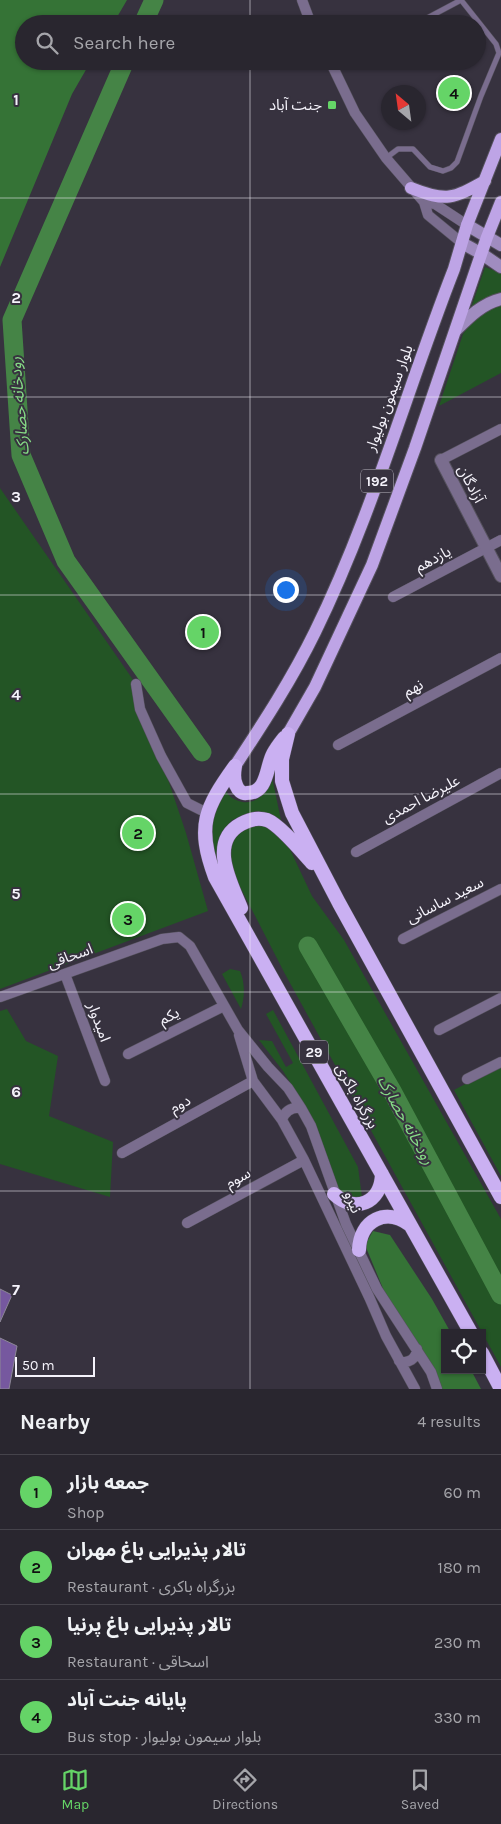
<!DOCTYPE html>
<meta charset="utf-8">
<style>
:root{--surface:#29262f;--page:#35323b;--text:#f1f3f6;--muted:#a5a5aa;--line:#45434b;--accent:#65d467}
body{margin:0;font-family:Karla,"Noto Sans Arabic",sans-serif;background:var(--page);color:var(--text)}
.controls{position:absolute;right:15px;bottom:15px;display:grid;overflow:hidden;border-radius:0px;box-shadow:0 1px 4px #0004}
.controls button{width:45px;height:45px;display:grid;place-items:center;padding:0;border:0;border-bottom:1px solid var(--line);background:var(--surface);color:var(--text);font:25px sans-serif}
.compass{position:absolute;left:381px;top:85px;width:45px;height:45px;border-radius:50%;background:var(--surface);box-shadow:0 1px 4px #0004;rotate:331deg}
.scale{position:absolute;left:15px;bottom:12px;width:80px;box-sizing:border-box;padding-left:5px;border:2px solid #f5f3fb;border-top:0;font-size:14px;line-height:18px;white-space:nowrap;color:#f5f3fb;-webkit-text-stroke:4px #37323f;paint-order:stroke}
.you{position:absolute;left:285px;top:589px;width:18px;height:18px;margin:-12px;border:4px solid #fff;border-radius:50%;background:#1a73e8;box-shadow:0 0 0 8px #1a73e833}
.badge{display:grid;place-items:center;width:32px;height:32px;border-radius:50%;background:var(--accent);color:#111;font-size:16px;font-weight:700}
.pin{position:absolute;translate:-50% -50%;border:2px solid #fff;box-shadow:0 1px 5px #0006}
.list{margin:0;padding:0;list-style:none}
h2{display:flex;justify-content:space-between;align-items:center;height:65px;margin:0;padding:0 20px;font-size:21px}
h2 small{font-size:16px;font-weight:400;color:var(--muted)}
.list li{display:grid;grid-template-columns:32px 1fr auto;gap:15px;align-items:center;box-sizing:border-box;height:75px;padding:0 20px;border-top:1px solid var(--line)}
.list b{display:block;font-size:19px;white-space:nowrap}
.list p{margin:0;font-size:16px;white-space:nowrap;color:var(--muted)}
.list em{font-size:16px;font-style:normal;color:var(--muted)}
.icon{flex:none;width:28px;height:28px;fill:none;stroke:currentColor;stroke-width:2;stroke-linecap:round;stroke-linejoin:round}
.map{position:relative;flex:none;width:501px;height:1389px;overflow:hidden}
.search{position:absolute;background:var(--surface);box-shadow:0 1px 4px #0004;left:15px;right:15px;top:15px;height:55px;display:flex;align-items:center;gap:12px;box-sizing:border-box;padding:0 18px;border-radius:28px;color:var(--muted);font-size:19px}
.sheet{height:365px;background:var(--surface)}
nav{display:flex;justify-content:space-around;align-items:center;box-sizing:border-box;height:70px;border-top:1px solid var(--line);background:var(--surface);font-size:14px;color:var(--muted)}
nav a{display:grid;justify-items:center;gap:2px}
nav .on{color:var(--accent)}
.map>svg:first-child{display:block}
.green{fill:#235525}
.forest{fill:#357336}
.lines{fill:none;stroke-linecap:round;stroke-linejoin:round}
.river{stroke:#458446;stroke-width:19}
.building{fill:#76589f;stroke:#8c8796}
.service-casing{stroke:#55515d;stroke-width:6}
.minor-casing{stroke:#55515d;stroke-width:11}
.tertiary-casing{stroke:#55515d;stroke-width:14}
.secondary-casing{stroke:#55515d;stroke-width:14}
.primary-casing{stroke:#55515d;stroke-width:14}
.trunk-casing{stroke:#55515d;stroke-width:15}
.service{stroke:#7a6d8e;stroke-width:5}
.minor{stroke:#7a6d8e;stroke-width:10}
.tertiary{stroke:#7a6d8e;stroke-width:12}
.secondary{stroke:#a08cc0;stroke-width:12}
.primary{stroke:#bea4e6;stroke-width:12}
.trunk{stroke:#cab0f2;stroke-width:14}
.grid{fill:none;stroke:#f5f3fb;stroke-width:1;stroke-opacity:0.55}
.poi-dot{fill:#65d467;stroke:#37323f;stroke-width:2}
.labels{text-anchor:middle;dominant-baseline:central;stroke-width:4;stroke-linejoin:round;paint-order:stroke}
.shield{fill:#37323f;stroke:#bcb9c3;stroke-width:1}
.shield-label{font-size:14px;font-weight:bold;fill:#f5f3fb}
.poi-label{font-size:15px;fill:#f5f3fb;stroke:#37323f;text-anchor:end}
.street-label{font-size:15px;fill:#f5f3fb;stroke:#37323f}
.water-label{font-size:16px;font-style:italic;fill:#86db86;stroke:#37323f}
.grid-label{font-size:16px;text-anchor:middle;font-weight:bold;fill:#f5f3fb;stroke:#37323f;stroke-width:4;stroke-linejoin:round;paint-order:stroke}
</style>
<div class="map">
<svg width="501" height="1389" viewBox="0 0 501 1389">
<rect width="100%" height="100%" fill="#37323f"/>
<path class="green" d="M485,267L501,273V294L469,314Z
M501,303V373L439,406L463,334L475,318Z
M0,488L136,684L186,833L208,911L0,989Z
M272,777L281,820L270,815L257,811L232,820L220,835L216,860C209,827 210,818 225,788C227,794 230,797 236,800C255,808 266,794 272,777Z
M267,824L287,843L312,896L344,940L501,1219V1367L285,974L235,877L227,844L238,829Z
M230,969L240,971C245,983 245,996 241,1009L222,974Z
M7,1009L26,1041L58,1056L49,1116L113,1142L110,1197L0,1164V1011Z
M273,1010L358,1167L362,1197H351L339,1190L313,1119L283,1071L259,1040L272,1041L286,1067L293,1063L266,1014Z
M501,1065V1176L454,1090Z"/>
<path class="forest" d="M0,0H127L113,24H24V61H91L72,94L0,267Z
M373,1231L390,1235L432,1299L451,1333H445V1370H471L481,1389H440L384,1291L365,1245Z"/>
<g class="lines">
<path class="river" d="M143,24L154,0
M125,61L12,320L21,455L66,561L202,752
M308,946L392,1091L501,1295"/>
</g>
<path class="building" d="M0,1289L12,1295L0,1322Z
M0,1338L17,1346L9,1389H0Z"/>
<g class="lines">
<g class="service-casing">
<path id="service" d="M332,66L341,61
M386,158L398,149H413L430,167L443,171L451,168L457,162L481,96L499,53L496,44L461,0L416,24"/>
</g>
<g class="minor-casing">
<path id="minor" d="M302,0L311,24
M330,61L355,113L386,158L424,202L428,215L462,243
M424,202L435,204L467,225
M441,460L501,429
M393,597L501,540
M136,684L140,709L161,756L187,803L207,813
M338,745L501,658
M356,852L501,773
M403,939L501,889
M65,974L105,1081
M0,997L162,939L179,937L190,946L238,1030L268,1067L288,1088L301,1108L311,1126L346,1224L377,1289L431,1372L437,1389
M439,1030L501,998
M239,1035L253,1081L282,1120L304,1160L370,1299L386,1336L415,1389
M128,1054L224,1006
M467,1079L501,1062
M282,1120C285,1111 291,1107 301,1108
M122,1153L253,1081
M187,1223L304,1160
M399,1361C409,1364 416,1359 417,1349"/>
</g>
<g class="tertiary-casing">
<path id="tertiary" d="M441,460L501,576"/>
</g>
<g class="secondary-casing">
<path id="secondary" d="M467,225L501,245
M462,243L482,254L501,267
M456,330C469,317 483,303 501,299"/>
</g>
<g class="primary-casing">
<path id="primary" d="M411,188C446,202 453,199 485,181
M288,734L315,687L372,565L415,448L487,237L501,202
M235,766C264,722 292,679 315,632C372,516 407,389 454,269L467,225L501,139"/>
</g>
<g class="trunk-casing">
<path id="trunk" d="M288,734L282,759V781L292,813L339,903L501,1197
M235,766C205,808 196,826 215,877L471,1333
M235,766C234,772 233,779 236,785C238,790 242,794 247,793C268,793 266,767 273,754C276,748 280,743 284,738
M241,908C231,883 208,842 241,824C248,820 258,817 267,820C280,825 302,852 312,863
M334,1194C355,1214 381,1203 382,1174
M359,1250C360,1220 386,1207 410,1225
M482,1353L501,1389"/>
</g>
<use href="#service" class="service"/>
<use href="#minor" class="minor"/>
<use href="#tertiary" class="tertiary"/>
<use href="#secondary" class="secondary"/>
<use href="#primary" class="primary"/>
<use href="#trunk" class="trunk"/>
</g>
<path class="grid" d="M250,0V24M250,61V1389M0,198H501M0,397H501M0,595H501M0,794H501M0,992H501M0,1191H501"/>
<rect class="poi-dot" x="327" y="100" width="10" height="10" rx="2.5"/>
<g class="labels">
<g class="shield">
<rect x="361" y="469.5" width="32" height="23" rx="4"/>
<rect x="300" y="1040.5" width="28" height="23" rx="4"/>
</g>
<g class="shield-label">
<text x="377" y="481">192</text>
<text x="314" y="1052">29</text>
</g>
<g class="poi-label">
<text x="322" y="105">جنت آباد</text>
</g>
<g class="street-label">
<text transform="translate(389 398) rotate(-70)">بلوار سیمون بولیوار</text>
<text transform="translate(471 484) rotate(62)">آزادگان</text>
<text transform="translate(433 559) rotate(-28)">یازدهم</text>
<text transform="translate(413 688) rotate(-28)">نهم</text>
<text transform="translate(421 799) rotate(-28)">علیرضا احمدی</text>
<text transform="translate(445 900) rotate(-27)">سعید ساسانی</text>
<text transform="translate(70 956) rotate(-20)">اسحاقی</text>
<text transform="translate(169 1016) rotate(-27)">یکم</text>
<text transform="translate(99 1022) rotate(70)">امیدوار</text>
<text transform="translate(357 1096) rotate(61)">بزرگراه باکری</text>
<text transform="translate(180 1104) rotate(-29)">دوم</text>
<text transform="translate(238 1178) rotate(-29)">سوم</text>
<text transform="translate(353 1202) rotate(69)">نیرو</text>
</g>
<g class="water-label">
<text transform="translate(19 406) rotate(-95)">رودخانه حصارک</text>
<text transform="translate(406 1120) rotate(61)">رودخانه حصارک</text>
</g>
</g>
<g class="grid-label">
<text x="16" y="105">1</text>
<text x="16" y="303">2</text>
<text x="16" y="502">3</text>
<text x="16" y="700">4</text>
<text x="16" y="899">5</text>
<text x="16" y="1097">6</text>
<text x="16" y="1295">7</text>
</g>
</svg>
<div class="controls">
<button><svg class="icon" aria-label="locate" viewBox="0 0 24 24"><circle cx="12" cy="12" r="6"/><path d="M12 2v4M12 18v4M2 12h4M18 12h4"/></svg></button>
</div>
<svg class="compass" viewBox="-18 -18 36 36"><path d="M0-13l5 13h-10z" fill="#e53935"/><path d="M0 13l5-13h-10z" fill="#a5a5aa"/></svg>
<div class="scale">50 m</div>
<div class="you"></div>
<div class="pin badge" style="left:203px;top:632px">1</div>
<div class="pin badge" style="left:138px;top:833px">2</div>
<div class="pin badge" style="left:128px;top:919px">3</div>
<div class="pin badge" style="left:454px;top:93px">4</div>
<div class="search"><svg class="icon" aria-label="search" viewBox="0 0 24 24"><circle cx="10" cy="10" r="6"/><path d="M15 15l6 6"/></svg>Search here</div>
</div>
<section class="sheet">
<h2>Nearby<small>4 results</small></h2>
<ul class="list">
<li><span class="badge">1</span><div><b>جمعه بازار</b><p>Shop</p></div><em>60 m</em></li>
<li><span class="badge">2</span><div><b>تالار پذیرایی باغ مهران</b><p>Restaurant · بزرگراه باکری</p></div><em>180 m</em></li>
<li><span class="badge">3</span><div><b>تالار پذیرایی باغ پرنیا</b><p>Restaurant · اسحاقی</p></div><em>230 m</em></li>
<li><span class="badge">4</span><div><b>پایانه جنت آباد</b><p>Bus stop · بلوار سیمون بولیوار</p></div><em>330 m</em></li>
</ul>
</section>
<nav>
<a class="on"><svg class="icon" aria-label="map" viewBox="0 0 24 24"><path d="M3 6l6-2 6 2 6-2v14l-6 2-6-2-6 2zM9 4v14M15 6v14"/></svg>Map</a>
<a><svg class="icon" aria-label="directions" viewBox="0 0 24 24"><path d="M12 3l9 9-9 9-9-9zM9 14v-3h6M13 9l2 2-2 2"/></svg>Directions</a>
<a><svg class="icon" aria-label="saved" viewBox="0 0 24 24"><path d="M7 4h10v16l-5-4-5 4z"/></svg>Saved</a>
</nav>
